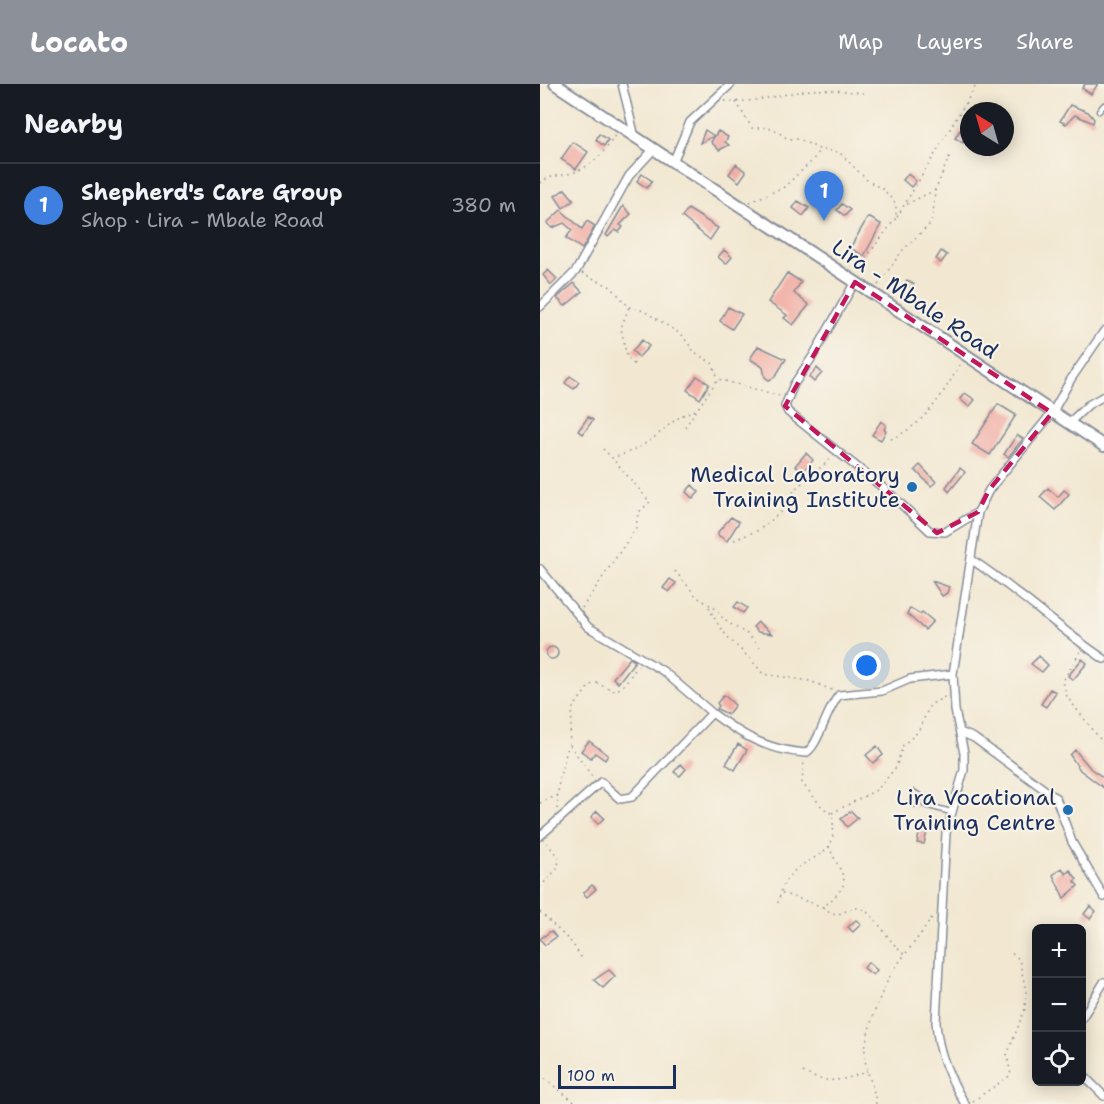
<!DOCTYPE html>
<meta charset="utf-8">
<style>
:root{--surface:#171b24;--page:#20242c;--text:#f1f3f6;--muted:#9ea1a6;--line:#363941;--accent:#8c9099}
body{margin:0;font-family:"Shantell Sans",sans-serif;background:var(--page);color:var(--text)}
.controls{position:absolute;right:18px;bottom:18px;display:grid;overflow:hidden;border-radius:9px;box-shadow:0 3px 15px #0003}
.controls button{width:54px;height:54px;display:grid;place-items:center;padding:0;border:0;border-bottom:2px solid var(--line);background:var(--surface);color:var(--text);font:30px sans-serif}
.compass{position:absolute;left:420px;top:18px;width:54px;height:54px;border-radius:50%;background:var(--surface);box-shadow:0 3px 15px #0003;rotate:323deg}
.scale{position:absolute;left:18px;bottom:15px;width:118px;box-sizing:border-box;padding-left:6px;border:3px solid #1b2f5e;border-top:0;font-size:16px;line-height:21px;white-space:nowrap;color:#1b2f5e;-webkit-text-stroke:4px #f7f3e8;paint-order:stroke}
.you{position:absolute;left:327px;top:582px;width:21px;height:21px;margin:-15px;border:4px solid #fff;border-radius:50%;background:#1a73e8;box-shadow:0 0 0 9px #1a73e833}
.badge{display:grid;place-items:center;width:39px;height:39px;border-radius:50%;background:var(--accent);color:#fff;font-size:20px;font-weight:700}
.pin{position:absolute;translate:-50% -50px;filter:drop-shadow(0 2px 3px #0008)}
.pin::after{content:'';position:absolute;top:32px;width:21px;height:18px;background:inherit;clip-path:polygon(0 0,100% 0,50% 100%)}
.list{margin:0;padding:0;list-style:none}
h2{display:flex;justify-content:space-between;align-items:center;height:78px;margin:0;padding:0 24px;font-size:26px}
h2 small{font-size:20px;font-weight:400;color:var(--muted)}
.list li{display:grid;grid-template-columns:39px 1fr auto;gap:18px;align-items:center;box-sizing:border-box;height:84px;padding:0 24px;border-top:2px solid var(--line)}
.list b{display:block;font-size:22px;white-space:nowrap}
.list p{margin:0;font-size:20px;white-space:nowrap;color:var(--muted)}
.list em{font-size:20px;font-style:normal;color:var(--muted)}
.icon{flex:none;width:33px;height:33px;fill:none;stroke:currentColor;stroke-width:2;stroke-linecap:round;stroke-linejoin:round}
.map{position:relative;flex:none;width:564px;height:1020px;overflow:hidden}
header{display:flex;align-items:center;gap:36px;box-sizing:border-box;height:84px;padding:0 30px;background:var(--accent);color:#fff}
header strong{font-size:28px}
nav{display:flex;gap:33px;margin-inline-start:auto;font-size:21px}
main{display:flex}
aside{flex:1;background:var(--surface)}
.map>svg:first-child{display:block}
.building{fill:#f2afa6}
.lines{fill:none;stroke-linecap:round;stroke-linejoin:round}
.service-casing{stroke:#868c98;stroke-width:7}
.minor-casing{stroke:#868c98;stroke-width:10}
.primary-casing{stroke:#868c98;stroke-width:14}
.path{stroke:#868c98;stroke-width:1.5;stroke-dasharray:1.5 4.5;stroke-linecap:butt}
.service{stroke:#fff;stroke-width:4}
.minor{stroke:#fff;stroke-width:7}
.primary{stroke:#fff;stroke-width:10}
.marked{fill:none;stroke:#c2185b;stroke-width:4.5;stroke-dasharray:12 8;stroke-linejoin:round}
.poi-dot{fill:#1f6fb2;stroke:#f7f3e8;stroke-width:2}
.labels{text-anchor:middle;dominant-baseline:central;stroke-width:4.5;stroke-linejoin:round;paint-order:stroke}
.street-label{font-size:22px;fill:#1b2f5e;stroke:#f7f3e8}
.poi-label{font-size:22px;fill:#1b2f5e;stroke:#f7f3e8;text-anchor:end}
</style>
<header>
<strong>Locato</strong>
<nav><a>Map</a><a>Layers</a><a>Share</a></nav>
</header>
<main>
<aside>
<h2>Nearby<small></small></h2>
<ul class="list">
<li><span class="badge" style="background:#3f7fe0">1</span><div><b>Shepherd's Care Group</b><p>Shop · Lira - Mbale Road</p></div><em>380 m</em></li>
</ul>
</aside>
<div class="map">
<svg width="564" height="1020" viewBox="0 0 564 1020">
<rect width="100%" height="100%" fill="#f7f3e8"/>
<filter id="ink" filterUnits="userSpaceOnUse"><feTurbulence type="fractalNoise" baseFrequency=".0167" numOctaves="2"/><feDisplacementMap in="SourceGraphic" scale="12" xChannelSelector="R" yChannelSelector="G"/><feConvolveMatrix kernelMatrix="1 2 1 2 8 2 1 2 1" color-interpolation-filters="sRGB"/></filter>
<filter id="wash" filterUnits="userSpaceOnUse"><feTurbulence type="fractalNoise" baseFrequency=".008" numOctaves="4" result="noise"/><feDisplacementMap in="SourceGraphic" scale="24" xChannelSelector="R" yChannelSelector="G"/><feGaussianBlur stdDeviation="1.35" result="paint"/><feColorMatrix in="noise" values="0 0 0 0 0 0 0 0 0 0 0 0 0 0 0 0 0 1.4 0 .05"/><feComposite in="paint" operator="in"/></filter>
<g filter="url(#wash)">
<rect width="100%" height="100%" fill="#f2e8d2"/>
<g id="blocks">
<path class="building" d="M545,0H558L551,10L542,4Z
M530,21L548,28L554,35L553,39L535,31L526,40L520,37Z
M165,46L174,52L160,59Z
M420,46L428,52L423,59L415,54Z
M178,47L188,53L185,58L189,61L179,66L171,58Z
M59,50L68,56L64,62L56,56Z
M33,58L48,68L36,85L21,75Z
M196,80L206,88L199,98L189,90Z
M102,90L112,97L107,104L97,97Z
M368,90L376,97L371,103L363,96Z
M25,105L34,116L23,124L15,112Z
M258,117L269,124L263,132L253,124Z
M302,120L310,126L305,132L297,126Z
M83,122L91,130L80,141L83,143L79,148L75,146L68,153L66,151Z
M148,125L178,144L170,156L142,133Z
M21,126L42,145L47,137L55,142L42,165L26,154L32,146L24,139L12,144L7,139Z
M328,133L341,140L324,172L310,164Z
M184,166L192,173L186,180L178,173Z
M401,167L407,171L401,179L396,175Z
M8,186L17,195L11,201L3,191Z
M247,189L261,198L254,209L269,221L253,241L244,234L247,231L228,218Z
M367,196L374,200L369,208L362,204Z
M34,199L42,208L25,222L17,214Z
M188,223L202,230L192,245L180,237Z
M102,256L109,262L99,273L92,267Z
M218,262L246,275L235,293L229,296L225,293L223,283L210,275Z
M277,284L282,289L274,298L269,293Z
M30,292L39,298L34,305L25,299Z
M157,292L169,300L160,315L147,306Z
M425,309L435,316L429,323L420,315Z
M458,320L476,331L450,371L432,360Z
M48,333L53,336L43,350L38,347Z
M341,337L346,341L344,345L346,347L341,356L332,351Z
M477,351L483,355L468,373L464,370Z
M266,369L273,376L262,388L255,382Z
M380,381L396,398L391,402L375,386Z
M420,384L425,388L409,408L406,403Z
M152,401L159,408L153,415L146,408Z
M508,404L518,413L524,406L529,410L515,426L500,413Z
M191,433L199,438L187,457L178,451V448Z
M130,495L136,499L129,508L123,504Z
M392,497L409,503L407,509L402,512Z
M198,518L207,524L203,529L194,523Z
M370,524L380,530L382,528L393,537L385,546L367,530Z
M218,538L232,550L218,548L213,543Z
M6 569a6 6 0 1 1 12 0a6 6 0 1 1-12 0Z
M499,572L508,581L502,588L491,580Z
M90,574L95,577L78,599L73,594Z
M542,575L547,579L533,596L528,592Z
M510,605L516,608L506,623L501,620Z
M184,611L195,621L188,630L177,625L179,622L177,619Z
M49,657L68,671L65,676L55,669L51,674L41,667Z
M198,660L207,666L195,686L186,680Z
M337,662L343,671L333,679L326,671Z
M535,666L551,685L564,694V704L540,686L530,671Z
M141,680L146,685L140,692L134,688Z
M374,705L382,710L375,723L367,719Z
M57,727L64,734L58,740L51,733Z
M311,727L318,734L307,743L301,735Z
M380,746L387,748L384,760L377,759Z
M522,784L526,790L530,786L537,795L534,797L538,802L524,814L513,791Z
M52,801L56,805L47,813L43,809Z
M550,822L556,827L550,835L544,830Z
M316,836L321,840L313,848L308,843Z
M11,847L16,853L5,861L0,855Z
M328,878L337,886L333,891L324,884Z
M69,886L75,892L63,904L54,896Z"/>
</g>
</g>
<g filter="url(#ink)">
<use href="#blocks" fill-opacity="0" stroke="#868c98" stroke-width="1.5"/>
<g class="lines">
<g class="service-casing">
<path id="service" d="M559,27L564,21
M385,721L411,728"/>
</g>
<g class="minor-casing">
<path id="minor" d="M82,0L95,53
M133,78L150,38L191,0
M315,198L273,272L254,300L245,322L248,328L347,407L390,447L405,448L438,428
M0,223L36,187L89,92L114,65
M530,338L548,321L564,312
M432,476C478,506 518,544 564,575
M0,485L48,543L123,587L172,629
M420,648L434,654L516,714L532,758L564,813
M0,752L61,698L80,715L92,713L172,629C201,651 227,666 265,669C278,664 286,626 299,611L342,607L370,595L413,590
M542,934L564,898
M542,990L564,1012
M425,1020C409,993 398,969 396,938L406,749L424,686V669L415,626L413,590L438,428L449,406L512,329L531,295L564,247"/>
</g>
<g class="primary-casing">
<path id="primary" d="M15,0L564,362"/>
</g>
<path class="path" d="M185,17C211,20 237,11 263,7C283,4 303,7 323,9
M196,18L212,44H232L248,55H259L279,65L299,68L328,97L344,106L356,120V134L316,187
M0,99C9,92 17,92 27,90C47,87 66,68 75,51
M210,118L244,103L273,76L279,66
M367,120L395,106
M357,133L437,0
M42,189L71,203L89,223L81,244L87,274L95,281
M338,201L362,167L390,140L393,132L395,107L411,69
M89,223L104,227L142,251L155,269L172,279L178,294
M145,343L178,295L240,312
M351,355C386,340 402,311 421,279
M63,365L72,374C85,370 97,365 108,358C124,347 136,331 156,326
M194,456L219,446L239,430L256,404L293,373
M135,487L157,513L176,525L184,536L207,550L221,564
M169,523C184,558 202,562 223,590L270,597L294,607
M42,524L96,444L98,429L110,418L72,374
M540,568L523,597L527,613L564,660
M30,661L53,694
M0,719L18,711
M17,725L19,695L29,659L33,624L50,601L57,599L75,607L82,603L98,582
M292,729L338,705L356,683L363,661L378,648L390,621L406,612
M0,803L18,784L19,774L5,757
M242,809L283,823C317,795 302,796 289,762
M238,819C240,809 244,796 252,789C277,766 299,775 292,730L282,723L262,699L264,677
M283,823C303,840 305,819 322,825C337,832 349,859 364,870
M0,828L32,859L43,876
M263,988C285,1001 304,997 327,987
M0,991L37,1020
M433,1017L471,991L467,971L485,925L486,907L479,875L470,868
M336,1020C335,1002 323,985 325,966C327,945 342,904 353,887C366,867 382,851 394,830"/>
<use href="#service" class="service"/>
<use href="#minor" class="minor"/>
<use href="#primary" class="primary"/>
</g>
</g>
<path class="marked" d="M315,198L512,329L449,406L438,428L397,449L245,322Z"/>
<g class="poi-dot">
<circle cx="372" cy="403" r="6"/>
<circle cx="528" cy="726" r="6"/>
</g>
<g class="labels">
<g class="street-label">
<text transform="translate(375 215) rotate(34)">Lira - Mbale Road</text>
</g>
<g class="poi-label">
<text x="360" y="390">Medical Laboratory<tspan x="360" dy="25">Training Institute</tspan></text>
<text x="516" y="713">Lira Vocational<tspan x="516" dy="25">Training Centre</tspan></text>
</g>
</g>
</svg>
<div class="controls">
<button>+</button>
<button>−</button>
<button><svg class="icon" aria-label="locate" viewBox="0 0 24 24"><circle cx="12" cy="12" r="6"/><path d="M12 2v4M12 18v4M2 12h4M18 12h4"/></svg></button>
</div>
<svg class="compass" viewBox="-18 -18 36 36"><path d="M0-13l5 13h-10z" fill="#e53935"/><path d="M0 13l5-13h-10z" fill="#9ea1a6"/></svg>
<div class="scale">100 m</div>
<div class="you"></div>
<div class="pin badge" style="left:284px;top:137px;background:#3f7fe0">1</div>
</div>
</main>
